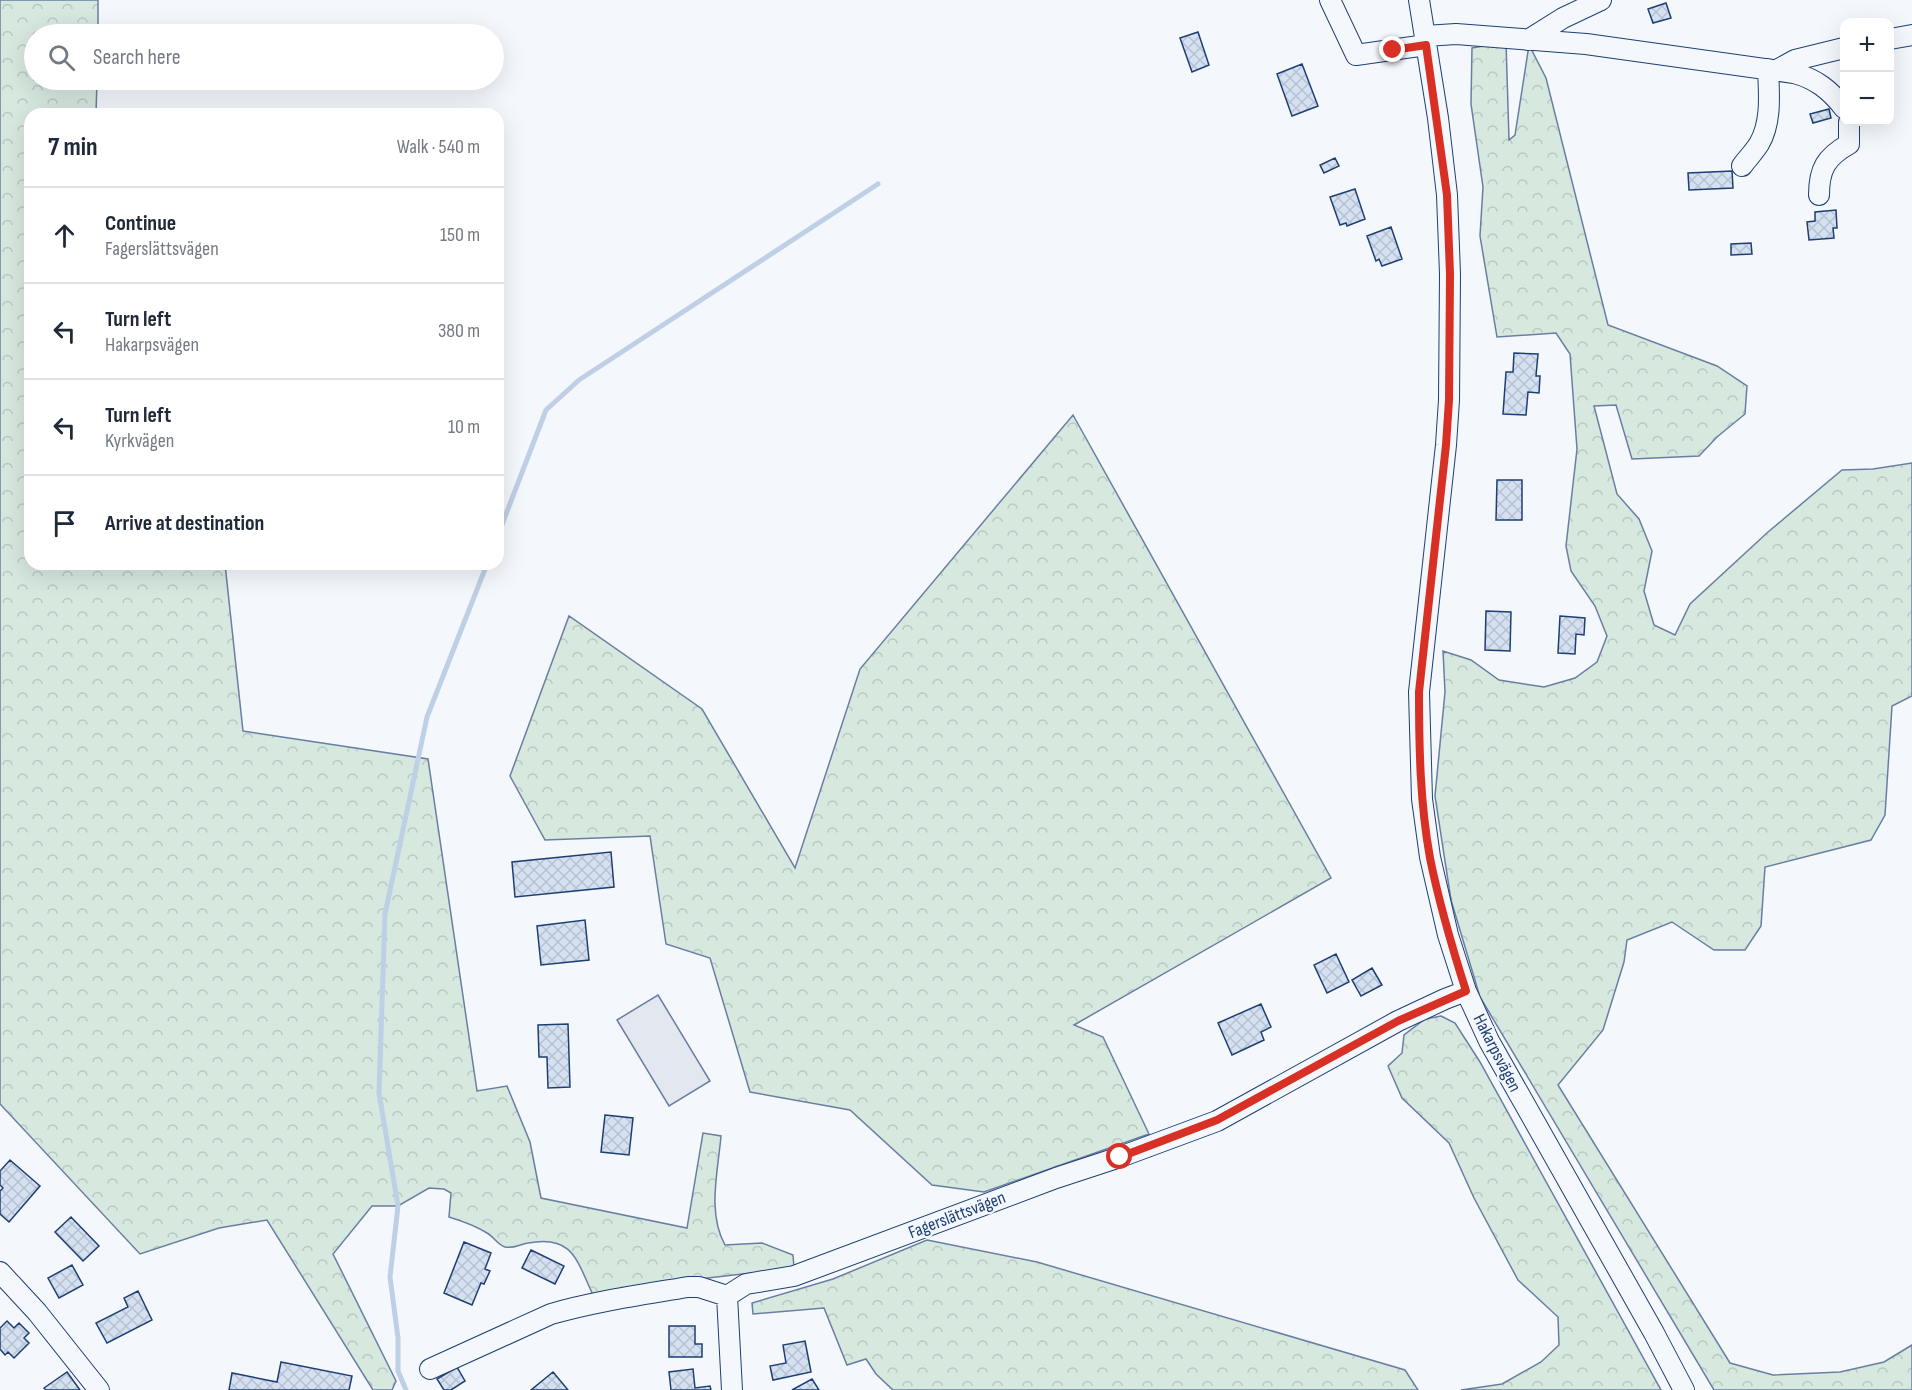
<!DOCTYPE html>
<meta charset="utf-8">
<style>
:root{--surface:#fff;--page:#f6f6f7;--text:#1f2937;--muted:#747a83;--line:#e0e1e3}
body{margin:0;font-family:"Sofia Sans Condensed",sans-serif;background:var(--page);color:var(--text)}
.controls{position:absolute;right:18px;top:18px;display:grid;overflow:hidden;border-radius:12px;box-shadow:0 6px 24px #0002}
.controls button{width:54px;height:54px;display:grid;place-items:center;padding:0;border:0;border-bottom:2px solid var(--line);background:var(--surface);color:var(--text);font:30px sans-serif}
.stop{position:absolute;width:18px;height:18px;margin:-14px;border:4px solid #d93025;border-radius:50%;background:#fff}
.stop.end{background:#d93025;border-color:#fff;box-shadow:0 2px 6px #0008}
.list{margin:0;padding:0;list-style:none}
h2{display:flex;justify-content:space-between;align-items:center;height:78px;margin:0;padding:0 24px;font-size:26px}
h2 small{font-size:20px;font-weight:400;color:var(--muted)}
.list li{display:grid;grid-template-columns:39px 1fr auto;gap:18px;align-items:center;box-sizing:border-box;height:96px;padding:0 24px;border-top:2px solid var(--line)}
.list b{display:block;font-size:22px;white-space:nowrap}
.list p{margin:0;font-size:20px;white-space:nowrap;color:var(--muted)}
.list em{font-size:20px;font-style:normal;color:var(--muted)}
.icon{flex:none;width:33px;height:33px;fill:none;stroke:currentColor;stroke-width:2;stroke-linecap:round;stroke-linejoin:round}
.map{position:relative;flex:none;width:1912px;height:1390px;overflow:hidden}
.search{position:absolute;background:var(--surface);box-shadow:0 6px 24px #0002;left:24px;top:24px;width:480px;height:66px;display:flex;align-items:center;gap:15px;box-sizing:border-box;padding:0 21px;border-radius:33px;color:var(--muted);font-size:22px}
.panel{position:absolute;background:var(--surface);box-shadow:0 6px 24px #0002;left:24px;top:108px;width:480px;height:462px;border-radius:18px}
.map>svg:first-child{display:block}
.forest{fill:url(#forest-crowns);stroke:#687fa3;stroke-width:1.5}
.parking{fill:#e3e8f0;stroke:#687fa3;stroke-width:1.5}
.lines{fill:none;stroke-linecap:round;stroke-linejoin:round}
.stream{stroke:#bed0e5;stroke-width:5}
.building{fill:url(#building-cross-hatch);stroke:#1d3f73;stroke-width:1.5}
.minor-casing{stroke:#1d3f73;stroke-width:22}
.minor{stroke:#f4f7fb;stroke-width:20}
.route{stroke:#d93025;stroke-width:8}
.labels{text-anchor:middle;dominant-baseline:central;stroke-width:4.5;stroke-linejoin:round;paint-order:stroke}
.street-label{font-size:18px;fill:#1d3f73;stroke:#f4f7fb}
</style>
<div class="map">
<svg width="1912" height="1390" viewBox="0 0 1912 1390">
<defs>
<pattern id="forest-crowns" width="20" height="18" patternUnits="userSpaceOnUse" patternTransform="scale(1.5)"><rect width="20" height="18" fill="#d7e8df"/><path d="M2 6a3 3 0 1 1 6 0M12 15a3 3 0 1 1 6 0" fill="none" stroke="#b8c8c3"/></pattern>
<pattern id="building-cross-hatch" width="8" height="8" patternUnits="userSpaceOnUse" patternTransform="scale(1.5)"><rect width="8" height="8" fill="#d5e0f0"/><path d="M0 0l8 8M0 8l8-8" fill="none" stroke="#b6c1d1"/></pattern>
</defs>
<rect width="100%" height="100%" fill="#f4f7fb"/>
<path class="forest" d="M0,0H98V34H34V80H97L96,114H30V564H225L243,731L428,759L477,1091L507,1086L530,1142L541,1198L687,1228L703,1133L721,1136C718,1171 707,1213 725,1245L762,1243L793,1255L794,1268L639,1286L594,1297C577,1262 574,1234 528,1243C520,1244 514,1249 505,1247C498,1245 494,1237 487,1233C476,1226 462,1221 449,1217L451,1193L444,1189L429,1188L398,1206H372L333,1254L396,1381L392,1390H373L267,1220L219,1228L140,1254L0,1104Z
M1506,42L1509,140L1515,135L1529,45L1546,78L1608,325L1717,366L1747,386L1745,414L1717,437L1699,456L1632,459L1616,405L1594,406L1617,494L1639,519L1652,551L1644,591L1654,625L1675,635L1690,604L1768,532L1842,470L1873,469L1912,463V696L1892,706L1885,815L1871,840L1765,867L1761,926L1745,950H1714L1672,922L1627,940L1624,962L1603,1030L1558,1085L1730,1363L1773,1375L1840,1372L1884,1362L1912,1345V1390H1714L1480,997L1451,900L1435,796L1445,692L1443,651L1471,660L1499,680L1544,687L1575,678L1597,662L1607,636L1595,606L1571,571L1566,546L1577,449L1570,354L1556,333L1497,337L1480,236L1483,187L1471,104L1472,48Z
M1073,415L1331,878L1074,1025L1103,1037L1149,1134L984,1192L932,1185L850,1110L750,1092L710,958L666,944L650,836L545,840L510,776L569,616L702,709L795,868L860,669Z
M1441,1016L1455,1023L1480,1062L1661,1390H1461L1502,1384L1541,1362L1559,1345L1558,1317L1518,1280L1474,1198L1449,1143L1402,1098L1388,1066L1402,1053L1404,1035L1425,1019Z
M927,1240L1037,1262L1405,1370L1418,1390H893L876,1374L866,1359L847,1365L824,1308L753,1314L752,1303L833,1279Z"/>
<path class="parking" d="M658,995L710,1081L669,1106L617,1020Z"/>
<g class="lines">
<path class="stream" d="M498,535L546,410L579,380L878,184
M406,1390L398,1371V1338L390,1277L398,1206L379,1093L385,914L427,717L487,564"/>
</g>
<path class="building" d="M1666,3L1671,18L1653,23L1648,9Z
M1198,32L1209,65L1192,72L1180,38Z
M1302,64L1318,106L1292,116L1277,74Z
M1829,109L1831,118L1813,123L1810,114Z
M1335,158L1339,166L1324,173L1320,165Z
M1732,171L1733,188L1689,190L1688,173Z
M1355,189L1365,219L1347,226L1346,223L1340,225L1330,197Z
M1836,210L1837,228H1833L1834,238L1809,240L1807,222L1815,221V212Z
M1391,227L1402,259L1382,266L1379,259L1376,261L1367,236Z
M1751,243L1752,254L1731,255V244Z
M1514,353L1538,354L1536,376H1540L1539,393L1528,392L1526,415L1503,414L1506,372H1513Z
M1497,480H1522V520H1496Z
M1486,611L1511,612L1510,651L1485,650Z
M1560,616L1585,618L1584,635L1576,634L1575,654L1558,653Z
M611,852L614,887L515,897L512,862Z
M585,920L589,960L541,965L537,926Z
M1336,954L1349,982L1327,993L1314,965Z
M1372,968L1382,985L1361,996L1352,980Z
M1261,1004L1271,1027L1261,1032L1264,1040L1232,1055L1218,1023Z
M568,1024L570,1087L548,1088L547,1057H539L538,1025Z
M605,1115L633,1118L629,1155L601,1152Z
M10,1160L40,1186L9,1222L0,1214V1191L3,1188L0,1185V1171Z
M71,1217L99,1246L83,1261L55,1232Z
M464,1242L491,1253L485,1269L490,1271L484,1284L481,1283L472,1305L444,1293Z
M531,1250L564,1266L555,1284L522,1268Z
M72,1265L83,1285L59,1298L48,1278Z
M138,1291L152,1320L107,1343L96,1323L128,1307L124,1298Z
M7,1321L14,1328L19,1323L29,1333L24,1338L29,1343L14,1358L8,1352L5,1355L0,1349V1328Z
M669,1326H695V1344H702V1357H669Z
M805,1341L811,1372L773,1380L770,1366L786,1363L783,1345Z
M281,1362L352,1376L349,1390H229L232,1373L277,1382Z
M457,1367L465,1381L451,1390H444L437,1379Z
M693,1369L695,1388L710,1386L711,1390H671L669,1372Z
M67,1372L80,1390H46L44,1388Z
M553,1372L568,1390H531Z
M812,1379L819,1390H792Z"/>
<g class="lines">
<g class="minor-casing">
<path id="minor" d="M1330,0L1356,55L1426,45
M1419,0L1438,118L1447,195L1450,274L1449,400L1446,445L1419,692L1422,799L1430,857L1448,935L1466,991L1489,1041L1654,1333L1684,1390
M1425,36L1456,34L1586,44L1794,73C1816,79 1830,90 1844,108
M1890,39L1912,35
M1528,40L1563,18L1601,0
M1775,71L1795,60L1844,48
M1742,166C1747,159 1754,152 1759,144C1772,122 1769,93 1768,69
M1819,195C1819,169 1826,157 1849,144V122
M0,1272L37,1312L99,1390
M727,1296L732,1390
M430,1369L551,1314C596,1301 641,1295 688,1287H699L727,1296L746,1284L794,1276L1056,1178L1120,1157L1217,1121L1398,1021L1445,999L1466,991"/>
</g>
<use href="#minor" class="minor"/>
</g>
<g class="lines">
<path class="route" d="M1120,1157L1217,1120L1398,1021L1466,991C1452,947 1439,903 1430,858C1420,803 1419,747 1419,692L1446,445L1449,400L1450,274L1447,195L1426,45L1393,50"/>
</g>
<g class="labels">
<g class="street-label">
<text transform="translate(1497 1053) rotate(63)">Hakarpsvägen</text>
<text transform="translate(957 1215) rotate(-21)">Fagerslättsvägen</text>
</g>
</g>
</svg>
<div class="controls">
<button>+</button>
<button>−</button>
</div>
<div class="stop" style="left:1120px;top:1157px"></div>
<div class="stop end" style="left:1393px;top:50px"></div>
<div class="search"><svg class="icon" aria-label="search" viewBox="0 0 24 24"><circle cx="10" cy="10" r="6"/><path d="M15 15l6 6"/></svg>Search here</div>
<section class="panel">
<h2>7 min<small>Walk · 540 m</small></h2>
<ul class="list">
<li><svg class="icon" aria-label="ahead" viewBox="0 0 24 24"><path d="M12 20V5M6 11l6-6 6 6"/></svg><div><b>Continue</b><p>Fagerslättsvägen</p></div><em>150 m</em></li>
<li><svg class="icon" aria-label="left" viewBox="0 0 24 24"><path d="M17 20v-9H6M10 6l-5 5 5 5"/></svg><div><b>Turn left</b><p>Hakarpsvägen</p></div><em>380 m</em></li>
<li><svg class="icon" aria-label="left" viewBox="0 0 24 24"><path d="M17 20v-9H6M10 6l-5 5 5 5"/></svg><div><b>Turn left</b><p>Kyrkvägen</p></div><em>10 m</em></li>
<li><svg class="icon" aria-label="arrive" viewBox="0 0 24 24"><path d="M6 21V4h12l-3 4 3 4H6"/></svg><div><b>Arrive at destination</b></div></li>
</ul>
</section>
</div>
